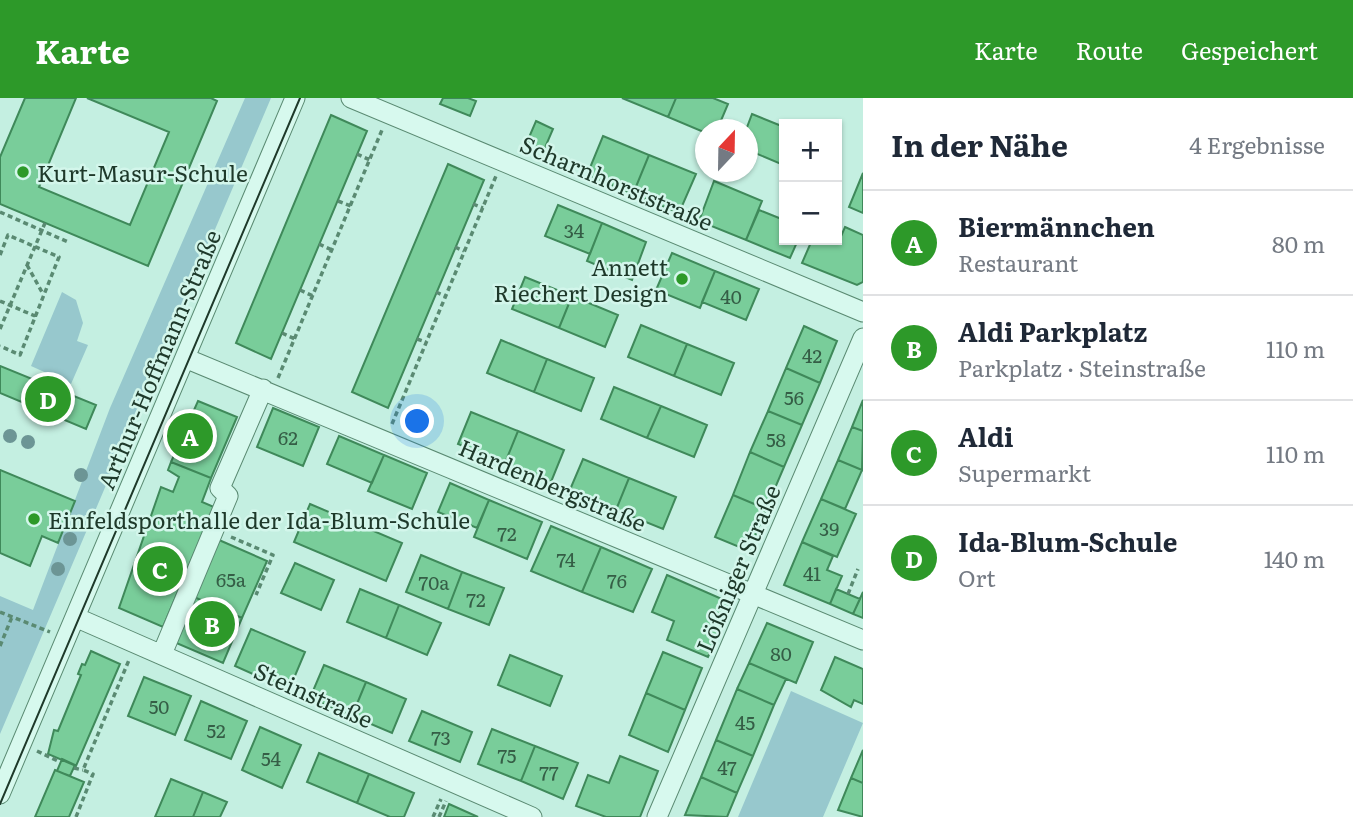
<!DOCTYPE html>
<html lang="de">
<meta charset="utf-8">
<style>
:root{--surface:#fff;--page:#f2f2f3;--text:#1f2937;--muted:#747a83;--line:#e0e1e3;--accent:#2d9929}
body{margin:0;font-family:Literata,serif;background:var(--page);color:var(--text)}
.controls{position:absolute;right:21px;top:21px;display:grid;overflow:hidden;border-radius:0px;box-shadow:0 2px 5px #0004}
.controls button{width:63px;height:63px;display:grid;place-items:center;padding:0;border:0;border-bottom:2px solid var(--line);background:var(--surface);color:var(--text);font:35px sans-serif}
.compass{position:absolute;left:695px;top:21px;width:63px;height:63px;border-radius:50%;background:var(--surface);box-shadow:0 2px 5px #0004;rotate:22deg}
.you{position:absolute;left:418px;top:324px;width:24px;height:24px;margin:-18px;border:5px solid #fff;border-radius:50%;background:#1a73e8;box-shadow:0 0 0 10px #1a73e833}
.badge{display:grid;place-items:center;width:46px;height:46px;border-radius:50%;background:var(--accent);color:#fff;font-size:23px;font-weight:700}
.pin{position:absolute;translate:-50% -50%;border:4px solid #fff;box-shadow:0 2px 7px #0006}
.list{margin:0;padding:0;list-style:none}
h2{display:flex;justify-content:space-between;align-items:center;height:91px;margin:0;padding:0 28px;font-size:30px}
h2 small{font-size:23px;font-weight:400;color:var(--muted)}
.list li{display:grid;grid-template-columns:46px 1fr auto;gap:21px;align-items:center;box-sizing:border-box;height:105px;padding:0 28px;border-top:2px solid var(--line)}
.list b{display:block;font-size:26px;white-space:nowrap}
.list p{margin:0;font-size:23px;white-space:nowrap;color:var(--muted)}
.list em{font-size:23px;font-style:normal;color:var(--muted)}
.map{position:relative;flex:none;width:863px;height:719px;overflow:hidden}
header{display:flex;align-items:center;gap:42px;box-sizing:border-box;height:98px;padding:0 35px;background:var(--accent);color:#fff}
header strong{font-size:33px}
nav{display:flex;gap:38px;margin-inline-start:auto;font-size:24px}
main{display:flex}
aside{flex:1;background:var(--surface)}
.map>svg:first-child{display:block}
.green{fill:#97c8cd}
.building{fill:#79cd9a;stroke:#3f895a;stroke-width:2}
.lines{fill:none;stroke-linecap:round;stroke-linejoin:round}
.minor-casing{stroke:#5a8a72;stroke-width:21}
.path{stroke:#5a8a72;stroke-width:3.5;stroke-dasharray:5 3.5;stroke-linecap:butt}
.minor{stroke:#d7f9ee;stroke-width:19}
.tram{stroke:#1e392a;stroke-width:2}
.tree{fill:#6c9595}
.poi-dot{fill:#2d9929;stroke:#d3f6eb;stroke-width:2.5}
.labels{text-anchor:middle;dominant-baseline:central;stroke-width:5;stroke-linejoin:round;paint-order:stroke}
.number-label{font-size:19px;fill:#355e46}
.poi-label{font-size:23px;fill:#1e392a;stroke:#d3f6eb;text-anchor:start}
.street-label{font-size:23px;fill:#1e392a;stroke:#d3f6eb}
</style>
<header>
<strong>Karte</strong>
<nav><a>Karte</a><a>Route</a><a>Gespeichert</a></nav>
</header>
<main>
<div class="map">
<svg width="863" height="719" viewBox="0 0 863 719">
<rect width="100%" height="100%" fill="#c4efe1"/>
<path class="green" d="M245,0H271L0,636V498L33,512L110,310Z
M62,194L76,202L83,225L77,243L88,247L71,286L31,268Z
M791,593L863,625L823,719H738Z"/>
<path class="building" d="M25,0H76L39,89L130,127L169,34L87,0H211L217,3L148,168L0,106V59Z
M443,0H468L476,3L470,18L440,6Z
M622,0H676L668,19Z
M676,0H713L728,6L717,32H706V35L668,19Z
M752,16L784,29V57L781,66L748,52L746,32Z
M331,17L367,33L271,261L236,245Z
M536,23L553,31L544,52L527,44Z
M603,38L649,57L633,96L587,77Z
M649,57L696,76L679,115L633,96Z
M448,66L484,82L388,310L352,294Z
M863,75V115L849,109Z
M714,83L762,103L746,142L699,123Z
M558,107L602,125L590,156L545,138Z
M759,112L784,122V142H798L790,160L746,142Z
M602,125L646,144L632,182L587,163Z
M845,129L863,137V184L857,187L802,165L812,142L839,143Z
M672,155L715,173L700,210L656,192Z
M715,173L759,191L746,222L702,204Z
M525,179L572,198L559,230L512,211Z
M572,198L618,217L605,249L559,230Z
M641,227L687,246L674,278L628,259Z
M804,228L837,243L820,285L786,270Z
M501,242L547,261L534,294L487,275Z
M687,246L734,265L721,297L674,278Z
M547,261L594,280L581,313L534,294Z
M0,268L96,307L86,331L0,295Z
M786,270L820,285L802,327L768,313Z
M614,289L661,308L647,340L601,321Z
M863,302V333L852,329Z
M198,303L237,319L211,380L171,364Z
M661,308L707,327L694,359L647,340Z
M273,310L319,329L303,368L257,349Z
M768,313L802,327L784,369L750,354Z
M471,314L518,333L505,365L458,346Z
M852,329L863,333L862,372L838,362Z
M518,333L564,352L551,384L505,365Z
M339,338L384,357L372,385L327,366Z
M750,354L784,369L766,411L733,397Z
M384,357L427,375L412,411L368,393Z
M583,361L629,380L616,412L569,394Z
M838,362L862,372L845,411L821,401Z
M171,364L211,380L202,404L214,409L163,529L119,510L161,389L173,394L179,379L168,372Z
M0,372L75,403L58,445L42,438L30,468L0,455Z
M629,380L676,399L663,431L616,412Z
M450,385L489,402L477,430L438,414Z
M733,397L766,411L749,453L715,439Z
M821,401L856,416L837,459L802,444Z
M489,402L542,424L527,461L474,439Z
M310,406L402,445L386,483L294,444Z
M551,428L601,449L582,494L531,473Z
M219,442L267,463L242,520L194,499Z
M802,444L833,458L827,472L842,478L830,506L784,487Z
M601,449L652,471L633,514L582,494Z
M421,457L462,474L448,511L406,494Z
M295,465L334,482L321,512L281,495Z
M462,474L504,490L489,527L448,511Z
M667,477L731,505L708,559L667,542L674,523L652,514Z
M360,491L399,507L386,540L347,524Z
M836,491L860,501L853,516L830,506Z
M863,494V520L853,516Z
M194,499L242,520L223,565L174,544Z
M399,507L441,525L427,557L386,540Z
M767,525L813,544L796,585L749,565Z
M251,531L305,554L289,592L235,568Z
M91,553L120,566L76,668L48,656L54,632L58,633L81,577L78,576L82,566L85,567Z
M663,554L702,570L685,612L646,595Z
M510,557L562,578L550,608L498,587Z
M835,559L863,571V606L854,602L851,609L821,592Z
M749,565L786,581L774,607L737,591Z
M324,567L366,584L352,618L310,600Z
M144,579L191,598L175,637L128,618Z
M366,584L406,601L392,635L352,618Z
M737,591L774,607L753,658L716,642Z
M646,595L685,612L668,654L629,637Z
M201,603L247,623L231,661L185,642Z
M422,613L472,634L460,664L409,643Z
M260,629L301,647L282,690L242,672Z
M492,631L535,648L521,683L478,666Z
M716,642L753,658L737,695L701,679Z
M535,648L578,665L563,701L521,683Z
M863,652V685L851,680Z
M319,655L369,676L357,705L307,684Z
M620,658L658,673L640,719H606L576,708L588,677L609,685Z
M62,661L75,667L70,678L57,673Z
M55,672L84,684L69,719H35Z
M369,676L414,695L404,719H390L357,705Z
M701,679L737,695L727,719L685,717Z
M851,680L863,685V719L838,712Z
M171,681L203,694L193,719H155Z
M203,694L227,704L220,719H193Z
M449,706L478,719H444Z"/>
<g class="lines">
<g class="minor-casing">
<path id="minor" d="M351,0L863,214
M185,260L863,542
M75,519L532,719
M162,556L228,398L220,390L263,291
M0,696L295,0
M657,719L863,240"/>
</g>
<path class="path" d="M357,56L370,62
M338,103L351,108
M473,106L483,110
M0,114L68,144
M319,146L332,152
M455,149L464,153
M0,157L8,137L59,159L20,257L0,248
M27,167L43,196
M300,192L313,198
M436,194L445,198
M0,203L35,218
M0,231L45,125
M282,235L295,241
M417,241L426,244
M278,280L382,32
M392,326L496,78
M231,439L273,457L256,497
M848,496L858,471
M0,514L50,534
M0,548L12,519
M37,653L60,664
M74,670L83,672
M76,719L93,676L83,672L129,562
M433,719L441,701
M439,719L446,703"/>
<use href="#minor" class="minor"/>
<path class="tram" d="M0,706L300,0"/>
</g>
<g class="tree">
<circle cx="10" cy="338" r="7"/>
<circle cx="28" cy="344" r="7"/>
<circle cx="81" cy="377" r="7"/>
<circle cx="70" cy="441" r="7"/>
<circle cx="58" cy="471" r="7"/>
</g>
<g class="poi-dot">
<circle cx="23" cy="74" r="7"/>
<circle cx="682" cy="181" r="7"/>
<circle cx="34" cy="421" r="7"/>
</g>
<g class="labels">
<g class="number-label">
<text x="574" y="132">34</text>
<text x="731" y="198">40</text>
<text x="812" y="257">42</text>
<text x="794" y="299">56</text>
<text x="288" y="339">62</text>
<text x="776" y="341">58</text>
<text x="829" y="430">39</text>
<text x="507" y="435">72</text>
<text x="566" y="461">74</text>
<text x="812" y="475">41</text>
<text x="231" y="481">65a</text>
<text x="617" y="482">76</text>
<text x="434" y="484">70a</text>
<text x="476" y="501">72</text>
<text x="781" y="555">80</text>
<text x="159" y="608">50</text>
<text x="745" y="624">45</text>
<text x="216" y="632">52</text>
<text x="441" y="639">73</text>
<text x="507" y="657">75</text>
<text x="271" y="660">54</text>
<text x="727" y="669">47</text>
<text x="549" y="674">77</text>
</g>
<g class="poi-label">
<text x="37" y="74">Kurt-Masur-Schule</text>
<text x="668" y="168" text-anchor="end">Annett<tspan x="668" dy="26">Riechert Design</tspan></text>
<text x="48" y="421">Einfeldsporthalle der Ida-Blum-Schule</text>
</g>
<g class="street-label">
<text transform="translate(617 84) rotate(23)">Scharnhorststraße</text>
<text transform="translate(158 261) rotate(-67)">Arthur-Hoffmann-Straße</text>
<text transform="translate(553 386) rotate(23)">Hardenbergstraße</text>
<text transform="translate(737 470) rotate(-67)">Lößniger Straße</text>
<text transform="translate(314 596) rotate(24)">Steinstraße</text>
</g>
</g>
</svg>
<div class="controls">
<button>+</button>
<button>−</button>
</div>
<svg class="compass" viewBox="-18 -18 36 36"><path d="M0-13l5 13h-10z" fill="#e53935"/><path d="M0 13l5-13h-10z" fill="#747a83"/></svg>
<div class="you"></div>
<div class="pin badge" style="left:190px;top:338px">A</div>
<div class="pin badge" style="left:212px;top:526px">B</div>
<div class="pin badge" style="left:160px;top:471px">C</div>
<div class="pin badge" style="left:48px;top:301px">D</div>
</div>
<aside>
<h2>In der Nähe<small>4 Ergebnisse</small></h2>
<ul class="list">
<li><span class="badge">A</span><div><b>Biermännchen</b><p>Restaurant</p></div><em>80 m</em></li>
<li><span class="badge">B</span><div><b>Aldi Parkplatz</b><p>Parkplatz · Steinstraße</p></div><em>110 m</em></li>
<li><span class="badge">C</span><div><b>Aldi</b><p>Supermarkt</p></div><em>110 m</em></li>
<li><span class="badge">D</span><div><b>Ida-Blum-Schule</b><p>Ort</p></div><em>140 m</em></li>
</ul>
</aside>
</main>
